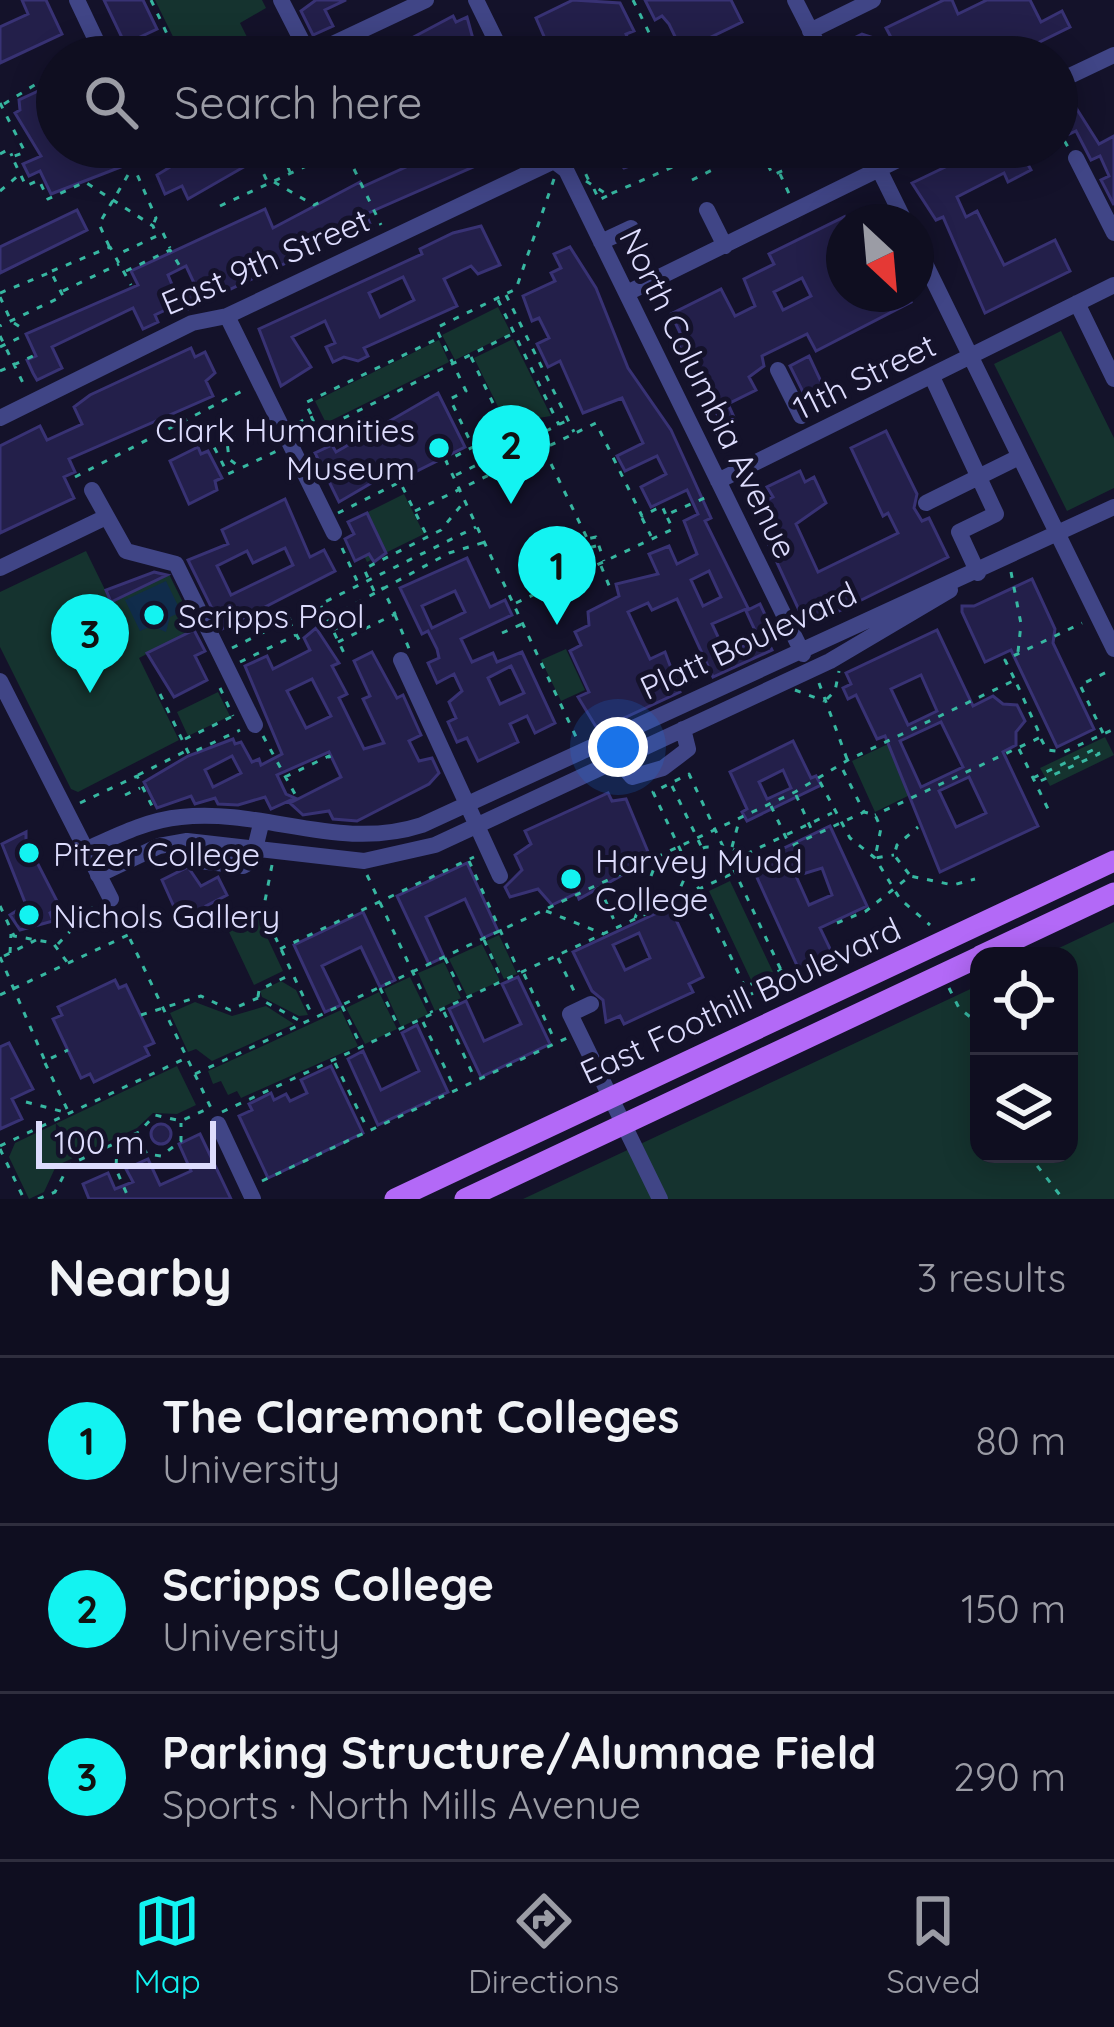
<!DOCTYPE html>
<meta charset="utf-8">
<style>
:root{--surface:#0f0e20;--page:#1d1c2d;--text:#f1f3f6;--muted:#9b9ca5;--line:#2f2e3e;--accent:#13f3f1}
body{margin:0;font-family:Quicksand,sans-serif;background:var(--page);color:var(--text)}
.controls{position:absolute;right:36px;bottom:36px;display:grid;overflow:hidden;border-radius:24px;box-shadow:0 6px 30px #0003}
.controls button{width:108px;height:108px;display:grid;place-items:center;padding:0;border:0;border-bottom:3px solid var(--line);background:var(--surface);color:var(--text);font:60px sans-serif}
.compass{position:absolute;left:826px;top:204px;width:108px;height:108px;border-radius:50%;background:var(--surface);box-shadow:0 6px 30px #0003;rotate:154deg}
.scale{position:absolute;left:36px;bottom:30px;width:180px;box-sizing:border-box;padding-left:12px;border:6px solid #dddcfd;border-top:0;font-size:33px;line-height:42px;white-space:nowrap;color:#dddcfd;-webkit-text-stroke:9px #14122a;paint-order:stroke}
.you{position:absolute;left:618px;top:747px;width:42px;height:42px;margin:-30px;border:9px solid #fff;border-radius:50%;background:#1a73e8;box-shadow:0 0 0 18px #1a73e833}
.badge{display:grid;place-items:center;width:78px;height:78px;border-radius:50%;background:var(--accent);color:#111;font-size:39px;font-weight:700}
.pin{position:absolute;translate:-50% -99px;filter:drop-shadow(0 3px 6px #0008)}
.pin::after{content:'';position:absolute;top:63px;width:42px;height:36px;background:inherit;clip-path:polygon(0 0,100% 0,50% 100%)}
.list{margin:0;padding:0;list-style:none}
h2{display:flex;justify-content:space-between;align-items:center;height:156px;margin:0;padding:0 48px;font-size:51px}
h2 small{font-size:39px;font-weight:400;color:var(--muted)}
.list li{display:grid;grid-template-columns:78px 1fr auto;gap:36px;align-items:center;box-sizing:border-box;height:168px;padding:0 48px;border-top:3px solid var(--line)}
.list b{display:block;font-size:45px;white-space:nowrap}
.list p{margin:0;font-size:39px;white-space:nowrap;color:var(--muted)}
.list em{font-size:39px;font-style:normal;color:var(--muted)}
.icon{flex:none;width:66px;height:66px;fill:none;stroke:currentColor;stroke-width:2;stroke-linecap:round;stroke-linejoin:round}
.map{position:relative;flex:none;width:1114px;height:1199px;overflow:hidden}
.search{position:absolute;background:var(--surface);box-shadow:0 6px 30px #0003;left:36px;right:36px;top:36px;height:132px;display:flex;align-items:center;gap:30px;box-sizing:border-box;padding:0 42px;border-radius:66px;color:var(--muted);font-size:45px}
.sheet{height:660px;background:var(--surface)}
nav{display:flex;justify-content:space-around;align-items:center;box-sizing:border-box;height:168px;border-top:3px solid var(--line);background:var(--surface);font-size:33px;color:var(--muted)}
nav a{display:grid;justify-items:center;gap:6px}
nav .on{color:var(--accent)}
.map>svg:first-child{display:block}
.green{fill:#15332f}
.water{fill:#102c4b}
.building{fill:#231f4a;stroke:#383274;stroke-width:3;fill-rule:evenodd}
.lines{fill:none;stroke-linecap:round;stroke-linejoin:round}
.path{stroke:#37b7a1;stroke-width:3;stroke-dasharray:6 9;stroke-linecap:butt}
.minor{stroke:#404586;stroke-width:16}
.major{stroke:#b369f7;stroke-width:21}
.poi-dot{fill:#13f3f1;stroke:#14122a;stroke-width:4.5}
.labels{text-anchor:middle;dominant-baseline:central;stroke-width:10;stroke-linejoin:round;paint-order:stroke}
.street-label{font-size:33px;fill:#dddcfd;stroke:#14122a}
.poi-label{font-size:33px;fill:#dddcfd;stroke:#14122a;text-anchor:start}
</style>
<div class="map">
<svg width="1114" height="1199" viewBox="0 0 1114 1199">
<rect width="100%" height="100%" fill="#14122a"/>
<path class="green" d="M155,0H262L266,8L240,23L256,55L183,57Z
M498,307L511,333L455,360L442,335Z
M1061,331L1114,438V488L1067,511L994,364Z
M513,339L551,416L520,421L512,435L474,358Z
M439,340L449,362L326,423L315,401Z
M404,494L424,534L367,562L348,522Z
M86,551L111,602L169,574L196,629L139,658L179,740L78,792L71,789L0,647V592Z
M566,649L585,690L561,701L541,660Z
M218,692L230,716L188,736L177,712Z
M1105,737L1114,755L1050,786L1040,768Z
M888,744L912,794L875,812L852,761Z
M730,881L773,972L752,982L709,891Z
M258,918L283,971L254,985L229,932Z
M1114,922V1199H523L979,985V1154H1069V956H1042Z
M499,935L517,974L504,979L486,941Z
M482,944L500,981L467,996L449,959Z
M444,962L461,998L435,1011L418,973Z
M410,977L428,1014L401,1027L384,989Z
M281,981L296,990L308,1015L299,1016L262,997L260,991Z
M379,992L397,1029L365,1044L346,1008Z
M195,1002L232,1016L266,1006L294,1024L212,1061L196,1049L188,1052L170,1013Z
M341,1010L358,1046L241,1098L237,1091L228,1095L221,1081L213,1084L208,1071Z
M177,1066L196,1105L177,1114L153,1113L137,1128L56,1166L44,1192L29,1199L9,1157L15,1143Z"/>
<path class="water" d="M166,581L181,612L170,617L166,632L152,626L140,631L125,600Z"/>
<path class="building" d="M22,0H46L62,34L0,63V27L28,14Z
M104,0H143L157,29L125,44Z
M316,0H346L325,10L333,26L313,35L301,11Z
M573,0L620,3L634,31L626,34L635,57H553L536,18Z
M645,0H731L742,22L682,51L669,24L662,16L655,20Z
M944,0H952L958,14L987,0H1030L1041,22L1062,11L1070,27L1009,57H940L932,41L900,57H844L850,40L862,34L895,45L886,28Z
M453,16L456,22L467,17L478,57H376Z
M49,86L57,96V147H133L139,160L51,194L40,171L29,176L23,164L41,156L15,113L20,110L19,100Z
M1073,103L1099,144L1114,136V205L1101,180L1109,176L1100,156L1091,160L1076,131L1065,136L1057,121L1060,109Z
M174,147H241L249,164L188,199L182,186L165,194L157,175L180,161Z
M450,147H519L366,214L370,224L352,232L348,224L318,238L322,246L182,312L176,305L155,315L158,322L143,329L133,308L52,347L62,368L37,380L33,373L27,360L36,356L26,334L138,285L131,271L265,209L273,228L360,182L362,187ZM186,266L195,285L176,294L168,275Z
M605,147H657L661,155L624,168Z
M987,147H1048L1025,159L1031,170L1008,182L1004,173L957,197L966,217L977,211L1004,265L1055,240L1070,271L985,313L943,217L936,220L912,183Z
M77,210L87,230L0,273V247Z
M844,217V294H860L864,301L879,294H907L911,302L816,351L807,334L762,356L764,366L749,377L756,390L728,404L734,417L722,423L678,344L684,341L671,314L721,289L735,316L755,306L744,279L774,264L769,254ZM802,278L811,296L783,310L774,292Z
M481,226L500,265L478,274L471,266L444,279L457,306L364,348L368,356L358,361L344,357L333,362L326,347L335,343L325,321L292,337L311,367L281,386L259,329L422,254L420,249L453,233ZM403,277L414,300L380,317L369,293Z
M570,247L596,288L628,368L671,430L711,518L705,521L748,608L712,624L726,654L759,639L746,611L760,604L776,638L768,642L772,650L713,677L677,599L652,610L648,603L628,612L650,659L665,652L680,692L598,730L578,697L589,692L570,651L581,645L575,632L589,625L588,612L619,596L616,584L658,574L649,554L669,546L677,564L697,554L684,521L698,514L687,490L651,507L641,487L666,474L657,456L625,471L617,456L643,443L622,398L583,413L560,361L548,367L537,344L549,338L539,318L532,321L523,296L555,281L551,273L561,268L554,254ZM709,571L721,597L703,606L691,580Z
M191,348L195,357L205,352L215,373L206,381L213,396L69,459L75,472L64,477L74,498L0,533V446L40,426L47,440L82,424L74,407L90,395Z
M809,356L824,388L807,400L790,366Z
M438,393L465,447L405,477L401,470L387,474L339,502L315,453L332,445L336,452Z
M886,431L917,494L914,508L922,521L929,518L948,557L817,622L815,616L804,621L767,541L781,534L765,501L773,497L767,487L800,471L805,482L814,477L826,503L796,524L818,572L898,533L888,513L883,516L851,448Z
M198,447L201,454L208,451L222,478L215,481L217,490L189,504L170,461Z
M285,499L310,557L324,550L335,571L222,629L188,560L228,544L222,530ZM285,548L293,565L231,595L217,566L247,551L253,563Z
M367,513L386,553L374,562L369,554L355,561L345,539L354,534L348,522Z
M467,558L490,607L505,600L512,615L461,639L472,662L493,653L497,662L522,652L555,723L535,733L527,716L510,724L518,742L478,761L467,738L457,742L448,722L456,718L449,702L462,691L454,674L437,683L428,663L439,658L437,649L428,631L422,634L400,588ZM455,591L465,612L432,628L422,606ZM511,666L524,693L500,704L488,678Z
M154,572L167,575L111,602L106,590Z
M1032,579L1055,629L1053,643L1094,729L1057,747L1011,650L985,662L962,612V606H974Z
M316,628L339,663L332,666L347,694L339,698L364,749L384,743L363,699L370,696L354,661L372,652L397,698L403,695L421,735L409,741L419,761L432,758L439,773L429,784L357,821L333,819L329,811L303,815L290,803L341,777L329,752L277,775L286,794L295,798L271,809L265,797L238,805L218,804L215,798L195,804L191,796L157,808L144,782L188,756L233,739L235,744L241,742L252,762L259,759L261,765L282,754L245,666L267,656L273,669L310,650L304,638ZM312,679L331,716L306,728L287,691ZM232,756L241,773L213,787L205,770Z
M194,630L205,651L195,656L207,680L174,697L147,653Z
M937,630L973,706L993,696L1003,704L1017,705L1025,721L1016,732V745L1003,752L1038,826L940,872L885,736L877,739L856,695L848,699L843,688L851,684L846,673ZM921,675L937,711L908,725L891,689ZM941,722L963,767L921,787L900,741ZM969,777L986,813L956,827L939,791Z
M793,741L811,778L816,776L821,785L747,821L742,812L747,809L730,772ZM783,770L791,788L767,799L759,782Z
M608,793L612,801L626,799L651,859L579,899L577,893L552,905L538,889L510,897L505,887L522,870L515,855L531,844L525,831Z
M830,826L867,906L820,928L834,957L800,972L754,871L760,868L757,861ZM822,868L832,895L809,905L796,876Z
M26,832V841L60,907L50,913L53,921L20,930L10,915L26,905L2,844Z
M467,863L498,931L483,938L465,899L426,917L444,957L429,964L397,896Z
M188,867L201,886L218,877L227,895L206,906L209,914L183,927L162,880Z
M670,907L703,977L689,984L693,992L624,1024L620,1016L606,1022L603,1000L592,991L573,952ZM639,933L650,958L625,970L613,945Z
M363,912L395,980L380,987L361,947L322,966L341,1005L325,1012L294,945Z
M518,977L550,1044L481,1077L449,1009L466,1001L484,1041L521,1024L502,984Z
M115,980L119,988L126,985L154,1043L145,1047L149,1055L94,1082L90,1074L81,1078L53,1019L62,1015L58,1007Z
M417,1025L448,1092L378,1125L348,1059L363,1051L381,1090L419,1071L402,1033Z
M9,1043L33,1089L12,1099L22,1119L0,1129V1047Z
M331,1066L363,1133L268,1178L239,1116L252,1110L249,1104L271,1093L274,1100L286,1094L290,1101L307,1093L301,1080Z
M151 1134a10 10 0 1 1 20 0a10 10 0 1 1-20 0Z
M200,1134L231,1199H89L83,1184L108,1173L115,1189L133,1182L126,1169L148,1159L160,1185L191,1171L179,1144Z"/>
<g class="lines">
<path class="path" d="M151,0L178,57
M633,0L661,57
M754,57L801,42
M0,103L25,152L12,157L26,186L39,180L48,199L85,182L153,226L157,236L116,255
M4,104L57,71
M1057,128L1068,147
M144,147L136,172L156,218L153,225
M251,147L268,183
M340,147L350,169L397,147
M573,147L589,181
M753,147L761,152L771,147
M761,152L773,175L786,169L775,147
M0,154L9,149L12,156
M329,156L348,164
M354,169L381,225
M290,172L287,165L298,147
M780,174L791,198
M554,179L516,289L436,328L466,391L450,399L473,447L446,461L578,741
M692,180L754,149
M586,181L608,195L719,147
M274,182L314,205L324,200
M594,189L599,200L607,196
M0,191L19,175
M220,206L328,156L331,147
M163,233L170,248
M109,246L99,224L128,175L136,172
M52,271L110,247L131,285
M126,271L170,250L181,268
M63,291L119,264
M0,293L51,272L63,296L0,326
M506,295L574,432
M0,297L11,321L26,331
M498,300L559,425
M0,336L26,389
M0,347L25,335
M471,357L514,447L568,420
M0,371L33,356
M311,414L305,403L441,337
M298,423L311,416L318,431L514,333
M263,424L227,441L229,459L241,468L279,450
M538,437L587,538
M227,441L214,447L228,474L239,469
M456,475L512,448
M75,477L248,388
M415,511L596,423L642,516L662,506L666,515
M338,513L400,482L427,536
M642,518L651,536
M596,546L584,549L582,540L596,537L604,561
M342,548L358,583
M601,566L610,588
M1011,572L1021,624L1018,652
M374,591L364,569L441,530L463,503
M516,603L673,529L666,515L709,496
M321,606L345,655
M395,615L410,651
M289,621L303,647
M333,630L343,625L338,613L449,553L485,542
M502,633L522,624
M338,642L395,614L382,587
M232,648L476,527
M240,662L296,635
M1014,678L1005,660L1082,623
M819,683L847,759
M220,688L233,716
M795,690L824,701
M160,694L189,754L240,730
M827,699L835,691L839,671
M1103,733L1080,685L1107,672
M263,736L296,796
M185,739L231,717
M1041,739L1047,750L1064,752L1114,729
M1019,749L1048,809
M843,770L864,812L875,815L881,828L875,858L894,855
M138,775L188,750
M285,777L329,756L333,765
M1033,778L1097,748L1099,754L1036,783
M820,782L850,838L875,858L900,899L930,925
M672,786L702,848
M125,795L140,788
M796,795L814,835
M80,803L137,776L153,808
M771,806L790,846
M695 860a13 13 0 1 1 26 0a13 13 0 1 1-26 0Z
M732,847L739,821
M720,854L731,848L744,855L832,813
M469,861L519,972
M272,865L263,911L313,1017
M909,874L894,855L897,845L918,827
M367,875L432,1013
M599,886L617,927
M675,900L689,868L696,865
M0,906L14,936L53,943L67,962
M546,911L604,934
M117,912L211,1108
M635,918L659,855
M837,923L866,911L910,876L953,885L975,879
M484,940L502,980
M58,944L97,903
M280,949L474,857
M10,953L11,934
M4,956L36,940
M0,957L45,1061L68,1050
M445,958L464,998
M558,958L575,993
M524,974L555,1041
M745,987L653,792L689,774L781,970
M380,988L399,1028
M949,988L959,1008L979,1024
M0,995L128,935
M749,995L745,987L781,970L784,976
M258,997L259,990L292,974
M342,1006L361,1046
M747,1009L745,997L789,976L797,985
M444,1012L475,1079
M141,1015L201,996L230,1010L258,998L302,1022
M423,1022L455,1089
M45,1063L69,1113
M335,1063L368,1130
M195,1074L795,792L848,760L1015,680L1041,737L875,815
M26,1102L68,1113
M222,1112L864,812
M136,1135L147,1154L161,1156L181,1141V1123
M117,1144L116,1169L129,1199
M0,1146L186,1058
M0,1149L24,1199
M1028,1154L1063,1199
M262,1181L569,1037
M38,1199L55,1192L69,1165L139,1132L155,1115L181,1121L209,1108"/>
<path class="minor" d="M77,0L104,57
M281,0L309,55
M476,0L504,57
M795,0L824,57
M810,31L873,0
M305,57L426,0
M1057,82L1114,55
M549,147L554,161L566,170L803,654
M868,147L905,222
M1076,158L1114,233
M707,210L725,246
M601,242L631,228
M916,245L1114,649
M627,293L924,147
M1077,303L1114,379
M227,316L334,533
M778,370L801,416
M932,377L996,514L959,532L978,573
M0,418L192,323L227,316L554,161
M718,481L1114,285
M92,490L126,551L176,564L255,725
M926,503L1019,457
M0,568L106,517
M401,660L500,876
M0,681L111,899
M618,760L632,777L663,768L688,749L683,729
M187,841L199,861L243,866L252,861L261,824
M85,850C116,836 147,820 181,817C264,808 339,852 422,825L1114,507
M98,875L159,846L187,841L364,861L435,845L830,661L950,590
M591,1004L570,1014L660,1199
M218,1124L253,1199"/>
<path class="major" d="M980,956L1114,893
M395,1199L1114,861
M465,1199L979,957"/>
</g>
<g class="poi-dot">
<circle cx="439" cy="448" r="12"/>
<circle cx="154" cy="615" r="12"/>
<circle cx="29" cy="853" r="12"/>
<circle cx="571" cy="879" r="12"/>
<circle cx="29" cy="915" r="12"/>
</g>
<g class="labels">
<g class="street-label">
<text transform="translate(265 261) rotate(-23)">East 9th Street</text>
<text transform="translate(864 376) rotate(-26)">11th Street</text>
<text transform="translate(709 393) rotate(64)">North Columbia Avenue</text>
<text transform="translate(748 640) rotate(-25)">Platt Boulevard</text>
<text transform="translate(740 1000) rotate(-25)">East Foothill Boulevard</text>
</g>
<g class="poi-label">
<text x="415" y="429" text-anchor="end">Clark Humanities<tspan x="415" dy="38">Museum</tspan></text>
<text x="178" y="615">Scripps Pool</text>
<text x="53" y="853">Pitzer College</text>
<text x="595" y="860">Harvey Mudd<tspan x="595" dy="38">College</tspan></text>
<text x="53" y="915">Nichols Gallery</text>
</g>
</g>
</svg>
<div class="controls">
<button><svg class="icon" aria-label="locate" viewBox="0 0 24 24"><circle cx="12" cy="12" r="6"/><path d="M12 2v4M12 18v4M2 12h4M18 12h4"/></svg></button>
<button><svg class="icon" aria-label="layers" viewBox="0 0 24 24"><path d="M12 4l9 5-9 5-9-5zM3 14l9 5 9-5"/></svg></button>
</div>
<svg class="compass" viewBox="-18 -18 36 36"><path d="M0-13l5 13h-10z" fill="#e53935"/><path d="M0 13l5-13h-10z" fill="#9b9ca5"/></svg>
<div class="scale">100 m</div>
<div class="you"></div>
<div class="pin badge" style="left:557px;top:625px">1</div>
<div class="pin badge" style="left:511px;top:504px">2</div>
<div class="pin badge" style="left:90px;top:693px">3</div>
<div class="search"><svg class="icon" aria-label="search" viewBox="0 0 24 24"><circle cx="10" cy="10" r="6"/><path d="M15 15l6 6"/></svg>Search here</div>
</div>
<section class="sheet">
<h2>Nearby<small>3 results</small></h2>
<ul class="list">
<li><span class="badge">1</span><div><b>The Claremont Colleges</b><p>University</p></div><em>80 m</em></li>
<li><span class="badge">2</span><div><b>Scripps College</b><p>University</p></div><em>150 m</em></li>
<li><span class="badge">3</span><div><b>Parking Structure/Alumnae Field</b><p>Sports · North Mills Avenue</p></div><em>290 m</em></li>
</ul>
</section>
<nav>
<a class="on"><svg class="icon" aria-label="map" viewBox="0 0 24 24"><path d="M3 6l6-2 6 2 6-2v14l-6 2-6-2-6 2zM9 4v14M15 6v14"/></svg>Map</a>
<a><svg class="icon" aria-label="directions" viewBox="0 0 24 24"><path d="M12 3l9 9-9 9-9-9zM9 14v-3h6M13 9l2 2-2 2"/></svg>Directions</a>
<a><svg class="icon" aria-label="saved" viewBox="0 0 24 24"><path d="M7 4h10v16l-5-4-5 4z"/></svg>Saved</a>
</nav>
